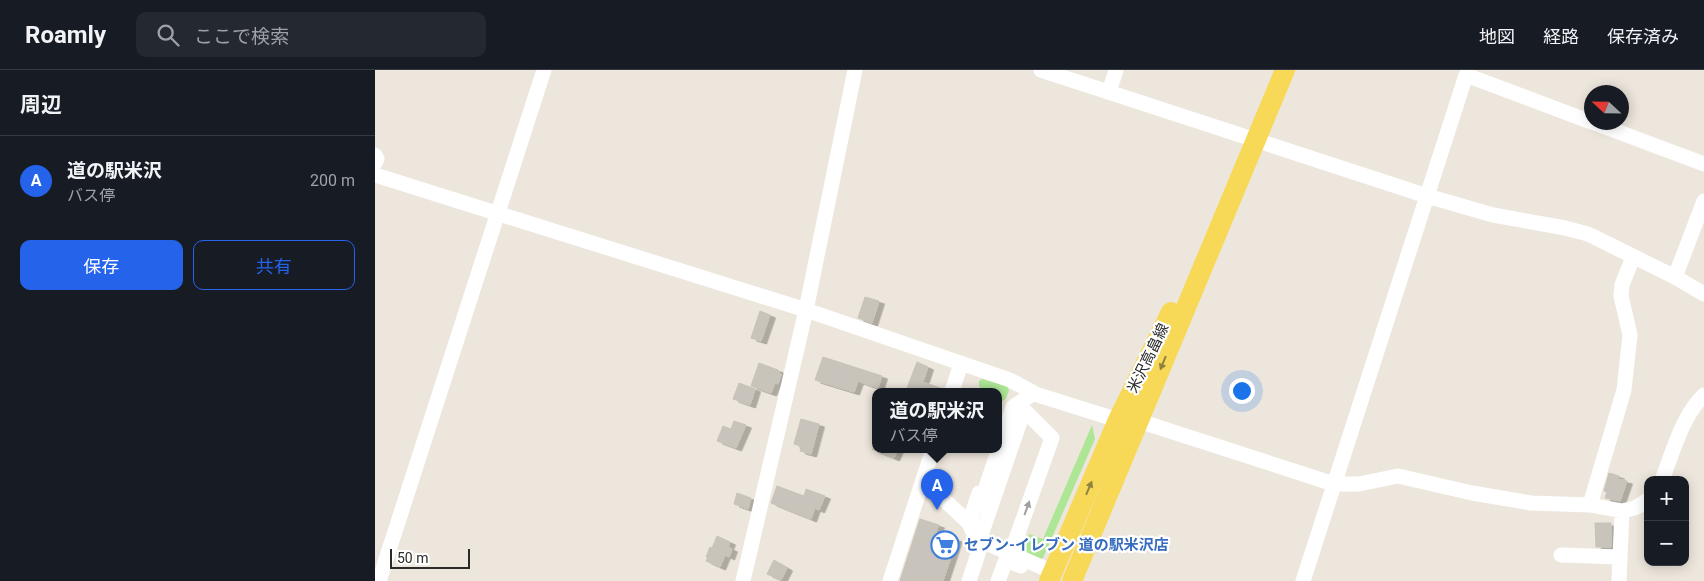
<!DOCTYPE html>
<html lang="ja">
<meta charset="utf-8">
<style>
:root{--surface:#171b24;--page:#242831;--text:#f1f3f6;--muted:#9ea1a6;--line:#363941;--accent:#2563eb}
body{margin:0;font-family:Roboto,"Noto Sans JP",sans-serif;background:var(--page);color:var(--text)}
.controls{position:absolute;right:15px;bottom:15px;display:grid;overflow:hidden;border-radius:10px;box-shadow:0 2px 12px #0003}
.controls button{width:45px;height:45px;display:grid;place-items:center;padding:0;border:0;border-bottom:1px solid var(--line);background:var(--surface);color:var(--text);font:25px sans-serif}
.compass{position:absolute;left:1209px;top:15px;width:45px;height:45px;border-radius:50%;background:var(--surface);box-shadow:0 2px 12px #0003;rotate:292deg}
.scale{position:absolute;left:15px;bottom:12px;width:80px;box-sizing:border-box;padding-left:5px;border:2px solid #2a2a2a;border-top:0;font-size:14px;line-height:18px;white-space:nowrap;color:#2a2a2a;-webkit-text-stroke:4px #fff;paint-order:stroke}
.you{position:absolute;left:866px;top:320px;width:18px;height:18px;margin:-12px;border:4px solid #fff;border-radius:50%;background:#1a73e8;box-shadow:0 0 0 8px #1a73e833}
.badge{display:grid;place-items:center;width:32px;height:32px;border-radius:50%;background:var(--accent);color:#fff;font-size:16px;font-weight:700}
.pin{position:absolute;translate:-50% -41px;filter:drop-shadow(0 1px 2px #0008)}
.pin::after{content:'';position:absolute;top:26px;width:18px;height:15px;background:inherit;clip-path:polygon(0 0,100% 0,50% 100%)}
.popup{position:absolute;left:497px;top:318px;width:130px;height:65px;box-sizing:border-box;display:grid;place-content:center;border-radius:10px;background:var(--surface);filter:drop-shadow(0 1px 4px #0005);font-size:16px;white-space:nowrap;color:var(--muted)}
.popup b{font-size:19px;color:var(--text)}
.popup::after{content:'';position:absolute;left:50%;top:100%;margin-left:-10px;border:10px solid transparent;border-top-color:var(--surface)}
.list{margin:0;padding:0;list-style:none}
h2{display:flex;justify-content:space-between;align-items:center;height:65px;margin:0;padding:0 20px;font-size:21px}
h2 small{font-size:16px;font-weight:400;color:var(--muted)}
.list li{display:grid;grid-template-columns:32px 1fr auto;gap:15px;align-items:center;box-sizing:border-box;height:90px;padding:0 20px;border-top:1px solid var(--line)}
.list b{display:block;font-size:19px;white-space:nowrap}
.list p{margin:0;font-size:16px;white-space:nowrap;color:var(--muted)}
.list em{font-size:16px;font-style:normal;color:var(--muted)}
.actions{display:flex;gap:10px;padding:15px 20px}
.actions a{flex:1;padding:11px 0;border:1px solid var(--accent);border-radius:10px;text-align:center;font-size:18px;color:var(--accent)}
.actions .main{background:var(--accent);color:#fff}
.icon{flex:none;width:28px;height:28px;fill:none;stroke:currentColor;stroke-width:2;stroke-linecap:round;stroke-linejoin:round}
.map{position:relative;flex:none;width:1329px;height:511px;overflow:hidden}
header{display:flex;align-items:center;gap:30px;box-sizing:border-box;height:70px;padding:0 25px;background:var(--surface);border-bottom:1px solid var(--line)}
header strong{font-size:24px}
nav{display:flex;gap:28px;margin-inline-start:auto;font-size:18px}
.search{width:350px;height:45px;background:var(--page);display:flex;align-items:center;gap:12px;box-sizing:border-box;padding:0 18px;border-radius:10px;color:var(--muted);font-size:19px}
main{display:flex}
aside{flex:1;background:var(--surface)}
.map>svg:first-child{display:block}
.green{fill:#ade695}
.building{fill:#c8c3bb;stroke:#c8c3b5;filter:url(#shadow)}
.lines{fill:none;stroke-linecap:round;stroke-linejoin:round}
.minor{stroke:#fff;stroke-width:15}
.major{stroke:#f7d957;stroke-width:20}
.oneway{fill:#908240}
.oneway2{fill:#9f9f9f}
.labels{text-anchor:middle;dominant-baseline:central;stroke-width:4.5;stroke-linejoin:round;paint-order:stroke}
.street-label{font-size:15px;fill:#2a2a2a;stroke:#fff}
.shop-label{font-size:15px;font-weight:bold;fill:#366cbe;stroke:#fff;text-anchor:start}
</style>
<header>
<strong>Roamly</strong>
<div class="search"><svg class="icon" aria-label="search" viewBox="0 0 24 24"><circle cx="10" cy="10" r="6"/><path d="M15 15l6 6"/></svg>ここで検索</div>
<nav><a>地図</a><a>経路</a><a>保存済み</a></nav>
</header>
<main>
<aside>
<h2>周辺<small></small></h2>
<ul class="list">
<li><span class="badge">A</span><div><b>道の駅米沢</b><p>バス停</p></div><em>200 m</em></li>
</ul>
<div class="actions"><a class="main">保存</a><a>共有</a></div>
</aside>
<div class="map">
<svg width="1329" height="511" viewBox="0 0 1329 511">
<defs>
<filter id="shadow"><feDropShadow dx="5.5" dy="3" stdDeviation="0" flood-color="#0004"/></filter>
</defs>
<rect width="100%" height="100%" fill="#ede6dc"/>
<path class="green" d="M607,309L632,316L634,321L630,330L623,333V321H609L604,316V311Z
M717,355L720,369L668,488L664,490L653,487L650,477L654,464L668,469Z"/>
<path class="building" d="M490,227L504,231L497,253L483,248Z
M385,241L395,245L386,271L376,268Z
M448,287L507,306L503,318L483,311L479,322L440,310Z
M542,292L553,297L548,312L568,319V321H531Z
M384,293L403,300L406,305L403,314L400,313L396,323L376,316Z
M364,313L380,319L375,335L358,329Z
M426,349L444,354L436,384L425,381L426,376L419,374Z
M359,351L371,355L361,378L342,371L348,356L356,359Z
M497,379H523L519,388Z
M1234,403L1244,406L1243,409L1252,411L1245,431L1230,428L1232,422L1229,421Z
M402,416L429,426L431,419L450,426L444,440L440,438L436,449L396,433Z
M362,423L376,428L373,439L359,434Z
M545,449L564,455L561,462L582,469L568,511H525Z
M1220,453H1236V477H1221Z
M342,466L355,472L353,477L357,479L354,487L350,485L345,497L331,491L333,487H331L335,477L337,478Z
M399,490L412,498L406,510L392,504Z"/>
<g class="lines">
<path class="minor" d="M666,0L1052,126L1118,145L1190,158L1213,164L1300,207L1329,224
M734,22L741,0
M1217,52L1329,94
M0,85L2,89L0,93
M0,105L431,240L635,310L663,325L743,350L764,351L959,414H984L1023,406L1097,423L1156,433L1215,435L1247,441L1260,438L1273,430
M1300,207L1329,131
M577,321L586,294
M548,410L594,453
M1287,410C1298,382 1307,346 1329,325
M605,435L638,337L656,325
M1215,435L1249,320L1255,265L1246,226L1247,215L1258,187
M603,456L609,472L678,502
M606,465L649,340L677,368L636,483
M601,469L594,453L604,423
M1186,485L1245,487
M4,511L169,0
M368,511L431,240L480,0
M515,511L558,379
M594,511L605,478
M623,511L631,490L646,496
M928,511L1091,5L1216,52
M1244,511L1247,441"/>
<path class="major" d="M674,511L743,350L796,242
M697,511L910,0"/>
</g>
<defs><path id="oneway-solid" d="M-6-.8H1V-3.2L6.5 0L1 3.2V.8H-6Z" transform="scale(1.25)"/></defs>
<g class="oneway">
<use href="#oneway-solid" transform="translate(788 293) rotate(112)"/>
<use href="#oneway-solid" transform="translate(714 418) rotate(-67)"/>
</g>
<use class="oneway2" href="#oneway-solid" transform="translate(652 438) rotate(-70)"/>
<defs>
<g id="supermarket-ring" transform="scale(1.4375)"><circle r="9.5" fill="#fff" stroke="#3f7fe0" stroke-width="1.5"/><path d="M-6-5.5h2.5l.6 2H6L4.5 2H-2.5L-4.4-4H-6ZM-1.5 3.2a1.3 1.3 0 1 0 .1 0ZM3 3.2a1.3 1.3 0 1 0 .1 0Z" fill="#3f7fe0"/></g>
</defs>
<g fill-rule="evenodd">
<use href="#supermarket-ring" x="570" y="475"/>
</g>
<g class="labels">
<g class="street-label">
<text transform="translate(773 288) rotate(-64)">米沢高畠線</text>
</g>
<g class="shop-label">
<text x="589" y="475">セブン-イレブン 道の駅米沢店</text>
</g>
</g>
</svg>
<div class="controls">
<button>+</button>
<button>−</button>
</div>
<svg class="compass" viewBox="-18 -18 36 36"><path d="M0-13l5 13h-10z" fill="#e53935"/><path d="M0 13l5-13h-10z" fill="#9ea1a6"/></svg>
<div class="scale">50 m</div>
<div class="you"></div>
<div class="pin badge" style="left:562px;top:440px">A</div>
<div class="popup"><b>道の駅米沢</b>バス停</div>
</div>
</main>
